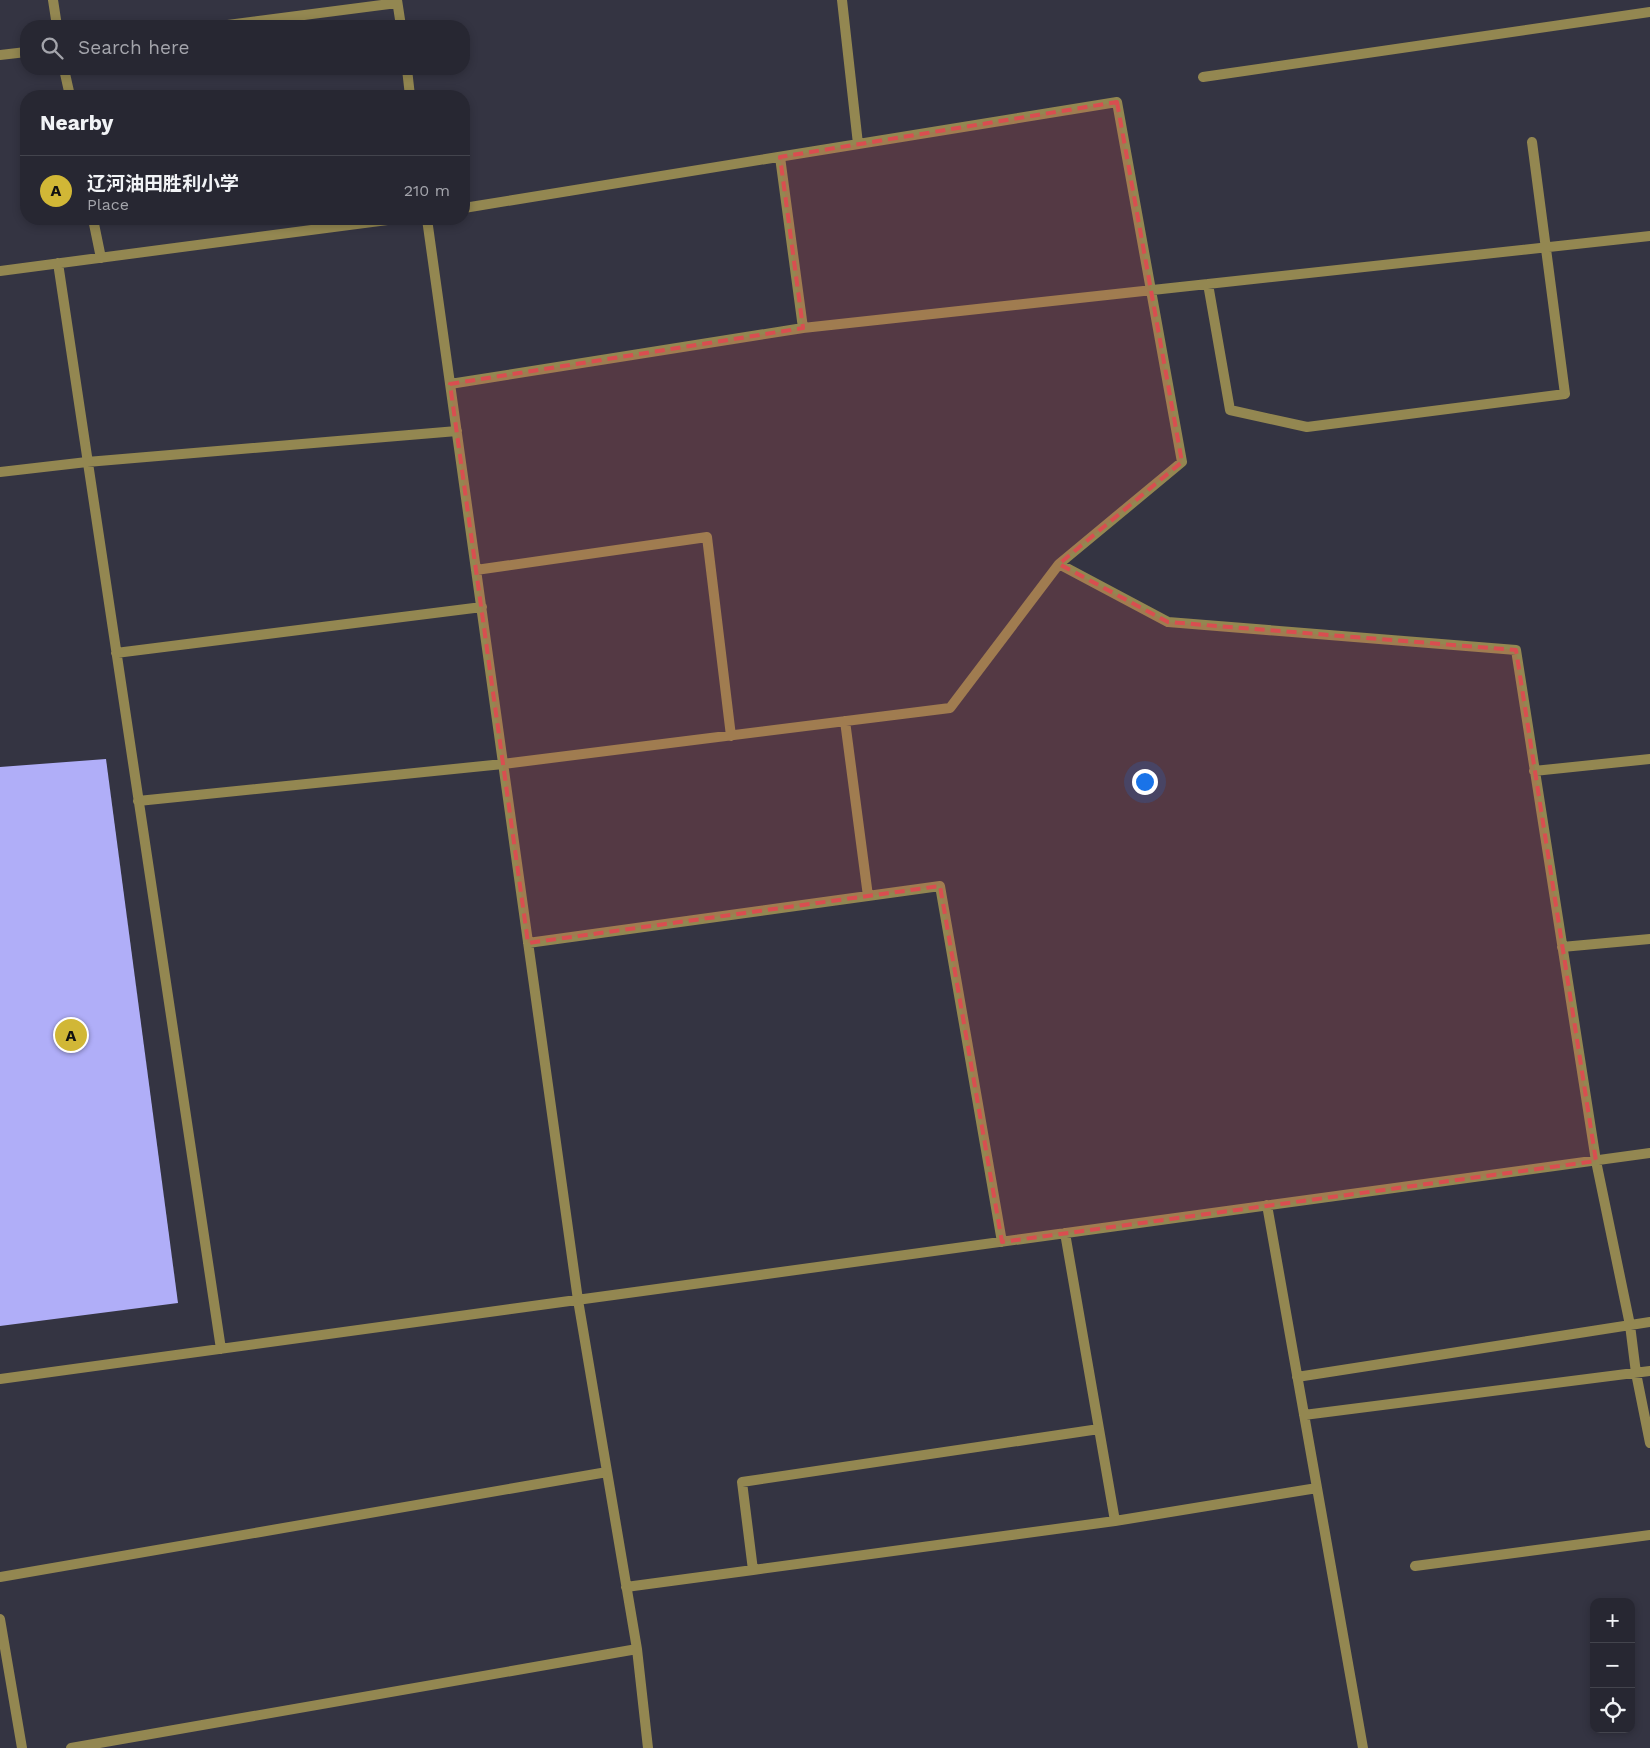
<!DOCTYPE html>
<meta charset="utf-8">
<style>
:root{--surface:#272732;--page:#33333e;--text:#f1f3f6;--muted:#a4a5ac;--line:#43444d;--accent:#d1b736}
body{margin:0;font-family:"Work Sans","Noto Sans SC",sans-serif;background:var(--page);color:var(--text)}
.controls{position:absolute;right:15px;bottom:15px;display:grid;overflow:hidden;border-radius:10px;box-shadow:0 2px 8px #0003}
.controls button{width:45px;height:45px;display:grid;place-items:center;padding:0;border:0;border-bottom:1px solid var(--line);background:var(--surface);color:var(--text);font:25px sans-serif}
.you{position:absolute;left:1144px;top:781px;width:18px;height:18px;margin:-12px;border:4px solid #fff;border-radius:50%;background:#1a73e8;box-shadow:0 0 0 8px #1a73e833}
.badge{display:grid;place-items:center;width:32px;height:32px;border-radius:50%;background:var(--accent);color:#111;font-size:16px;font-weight:700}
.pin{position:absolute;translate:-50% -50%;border:2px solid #fff;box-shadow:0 1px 5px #0006}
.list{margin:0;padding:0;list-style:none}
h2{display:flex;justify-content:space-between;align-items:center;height:65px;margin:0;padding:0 20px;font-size:21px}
h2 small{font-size:16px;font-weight:400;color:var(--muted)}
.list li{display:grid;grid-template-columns:32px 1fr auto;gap:15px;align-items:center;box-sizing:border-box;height:70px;padding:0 20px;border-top:1px solid var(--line)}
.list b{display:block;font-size:19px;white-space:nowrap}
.list p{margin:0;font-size:16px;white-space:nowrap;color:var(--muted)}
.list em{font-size:16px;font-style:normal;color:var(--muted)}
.icon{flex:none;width:28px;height:28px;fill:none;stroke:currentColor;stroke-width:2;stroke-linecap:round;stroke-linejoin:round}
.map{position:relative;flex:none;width:1650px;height:1748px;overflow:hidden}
.search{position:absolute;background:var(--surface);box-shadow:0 2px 8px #0003;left:20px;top:20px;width:450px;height:55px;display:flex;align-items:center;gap:12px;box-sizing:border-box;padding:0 18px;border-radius:20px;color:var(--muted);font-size:19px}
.panel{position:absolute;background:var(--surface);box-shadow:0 2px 8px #0003;left:20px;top:90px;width:450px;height:135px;border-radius:20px}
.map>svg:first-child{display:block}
.building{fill:#b0aef8}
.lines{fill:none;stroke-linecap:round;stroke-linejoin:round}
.street{stroke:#938751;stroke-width:10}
.marked{fill:#d94e50;fill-opacity:0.2;stroke:#d94e50;stroke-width:4;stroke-dasharray:10 6;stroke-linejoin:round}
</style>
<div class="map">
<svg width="1650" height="1748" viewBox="0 0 1650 1748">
<rect width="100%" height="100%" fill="#343442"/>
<path class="building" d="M106,759L178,1303L0,1326V767Z"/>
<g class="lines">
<path class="street" d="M53,0L57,26
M397,0L401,26
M842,0L858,144
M220,26L397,3
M0,55L26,52
M64,69L70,96
M407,69L410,96
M1203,77L1650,12
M93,219L101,258
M427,219L578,1300L637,1649L648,1748
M58,263L221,1349
M0,271L395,219
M1208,284L1230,410L1307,427L1565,394L1532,142
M803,328L1650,236
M450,384L803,328L780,157
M0,472L87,462L457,431
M1059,564L1168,622L1516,650L1596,1161L1630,1325L1636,1373L1650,1443
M476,570L707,537L731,736
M116,653L482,607
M845,721L868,896
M1534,771L1650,759
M138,801L503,764L950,708L1059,564L1182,462L1117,102L464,208
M528,943L940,886L1002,1242
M1562,947L1650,939
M1267,1205L1363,1748
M1065,1233L1115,1521
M1297,1377L1650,1322
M0,1379L1650,1153
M1304,1415L1650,1371
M1099,1429L742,1482L753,1570L1115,1521L1317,1488
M1415,1566L1650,1535
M0,1577L607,1472
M626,1587L753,1570
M0,1619L22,1748
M71,1748L637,1649"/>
</g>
<path class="marked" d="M1117,102L1182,462L1059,564L1168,622L1516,650L1596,1161L1002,1242L940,886L528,943L450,384L803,328L780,157Z"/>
</svg>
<div class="controls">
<button>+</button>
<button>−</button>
<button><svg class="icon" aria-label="locate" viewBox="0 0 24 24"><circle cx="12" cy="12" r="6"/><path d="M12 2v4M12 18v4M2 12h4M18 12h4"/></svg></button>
</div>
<div class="you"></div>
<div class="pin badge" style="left:71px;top:1035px">A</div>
<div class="search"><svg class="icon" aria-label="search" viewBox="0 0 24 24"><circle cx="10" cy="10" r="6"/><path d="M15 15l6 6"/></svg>Search here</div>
<section class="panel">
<h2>Nearby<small></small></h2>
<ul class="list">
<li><span class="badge">A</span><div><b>辽河油田胜利小学</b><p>Place</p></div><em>210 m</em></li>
</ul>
</section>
</div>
